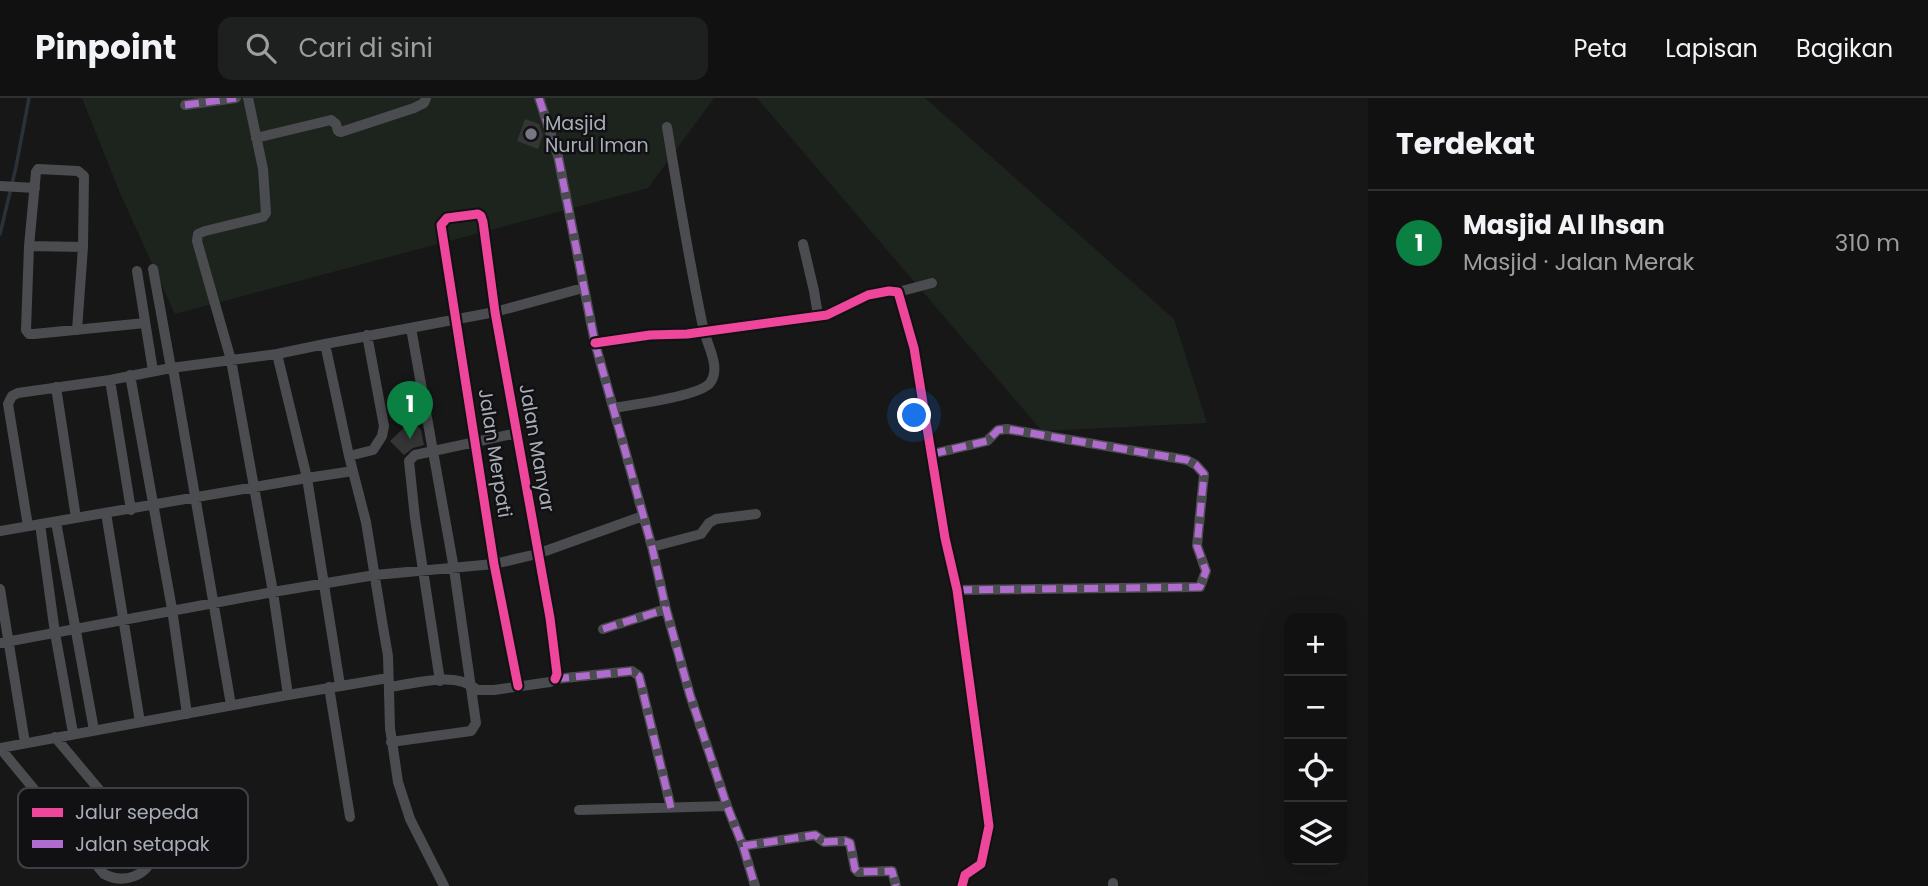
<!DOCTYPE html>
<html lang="id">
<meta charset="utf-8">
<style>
:root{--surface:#111;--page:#1e1f1f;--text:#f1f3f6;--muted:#9c9d9f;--line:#303131;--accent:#0b8043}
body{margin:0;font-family:Poppins,sans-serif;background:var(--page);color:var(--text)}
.controls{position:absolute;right:21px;bottom:21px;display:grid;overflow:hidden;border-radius:14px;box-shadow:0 7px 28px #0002}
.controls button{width:63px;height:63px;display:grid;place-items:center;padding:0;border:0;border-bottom:2px solid var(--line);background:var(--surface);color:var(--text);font:35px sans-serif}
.you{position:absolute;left:915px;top:318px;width:24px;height:24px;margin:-18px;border:5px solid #fff;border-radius:50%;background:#1a73e8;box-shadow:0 0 0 10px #1a73e833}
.badge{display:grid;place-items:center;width:46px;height:46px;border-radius:50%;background:var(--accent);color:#fff;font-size:23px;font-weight:700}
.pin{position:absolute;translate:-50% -58px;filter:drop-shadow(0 2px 4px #0008)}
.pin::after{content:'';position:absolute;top:37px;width:24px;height:21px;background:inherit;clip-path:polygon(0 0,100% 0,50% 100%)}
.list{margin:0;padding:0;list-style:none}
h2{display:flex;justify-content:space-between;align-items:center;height:91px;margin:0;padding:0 28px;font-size:30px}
h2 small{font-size:23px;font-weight:400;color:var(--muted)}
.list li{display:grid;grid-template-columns:46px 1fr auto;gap:21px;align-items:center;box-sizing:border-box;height:105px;padding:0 28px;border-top:2px solid var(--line)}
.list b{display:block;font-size:26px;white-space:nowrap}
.list p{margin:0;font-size:23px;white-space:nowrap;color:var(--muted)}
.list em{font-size:23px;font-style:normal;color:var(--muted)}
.icon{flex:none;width:38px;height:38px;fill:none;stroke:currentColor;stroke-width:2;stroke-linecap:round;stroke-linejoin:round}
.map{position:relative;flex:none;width:1368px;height:788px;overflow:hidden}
header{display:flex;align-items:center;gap:42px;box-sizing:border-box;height:98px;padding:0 35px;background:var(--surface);border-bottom:2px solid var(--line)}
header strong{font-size:33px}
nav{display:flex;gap:38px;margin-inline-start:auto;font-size:24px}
.search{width:490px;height:63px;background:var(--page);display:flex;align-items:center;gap:18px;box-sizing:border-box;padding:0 24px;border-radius:14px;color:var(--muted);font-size:26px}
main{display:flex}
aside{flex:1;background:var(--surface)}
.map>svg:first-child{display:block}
.green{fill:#1d241e}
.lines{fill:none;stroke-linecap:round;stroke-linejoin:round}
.stream{stroke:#2a3239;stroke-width:3.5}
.building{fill:#353536}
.street{stroke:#4b4c50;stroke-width:10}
.quiet{stroke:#b06ccc;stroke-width:7;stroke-dasharray:14 7;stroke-linecap:butt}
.cycleway-casing{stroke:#111113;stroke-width:13}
.cycleway{stroke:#ed469a;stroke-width:9}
.poi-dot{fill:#757880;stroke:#111113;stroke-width:2.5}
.labels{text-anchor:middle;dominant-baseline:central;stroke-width:5;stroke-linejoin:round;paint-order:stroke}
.poi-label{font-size:19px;fill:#a8adb8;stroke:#111113;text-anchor:start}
.street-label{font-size:19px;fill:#a8adb8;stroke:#111113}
.key{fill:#111113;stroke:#3e4045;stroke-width:2}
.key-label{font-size:19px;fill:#a8adb8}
</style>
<header>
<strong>Pinpoint</strong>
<div class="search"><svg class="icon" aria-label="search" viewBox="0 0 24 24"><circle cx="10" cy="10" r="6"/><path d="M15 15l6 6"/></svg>Cari di sini</div>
<nav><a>Peta</a><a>Lapisan</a><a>Bagikan</a></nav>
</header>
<main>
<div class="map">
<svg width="1368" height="788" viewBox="0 0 1368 788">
<rect width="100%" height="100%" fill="#171717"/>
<path class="green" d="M82,0H714L648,90L175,216L120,95Z
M757,0H925L1174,221L1207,325L1042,333Z"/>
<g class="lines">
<path class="stream" d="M0,136L16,69L29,0"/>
</g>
<path class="building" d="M525,21L539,26L543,37L538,51L517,43Z
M412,322L421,332L424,347L413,350L404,357L390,343Z"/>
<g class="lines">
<path class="street" d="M539,0L558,58L595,245L652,449L666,511L690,597L727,708L743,748L755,788
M185,7L236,0
M256,40L331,22L336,26L338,33L341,34L414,10L424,5L426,0
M0,88L35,90
M803,146L814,193L818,217
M29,148L83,149
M153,171L171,270
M137,173L153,273
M898,194L932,185
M77,232L83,149L84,78L78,73L38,71L36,74L29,148L26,232L29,236H34L145,225
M595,245L650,237L687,236L827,217L868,197L889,193L898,194L914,250L945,440L957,492L989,728L981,766L965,777L962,788
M173,270L231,607
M130,277L172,511L187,616
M110,282L131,412
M56,289L76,420
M613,310C632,307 700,298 710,285C722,269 706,246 703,229C689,163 678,96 667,29
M932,356L987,343L998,332L1007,331L1187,362L1196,367L1204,376L1197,448L1206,473L1200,489L957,492
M349,358L373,352L382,338L384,328L367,237
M106,415L140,624
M56,424L94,632
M40,426L55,535L73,635
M28,428L8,306L12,298L18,295L110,282L171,270L277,256L325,246
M0,433L307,380L277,256
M652,449L701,436L709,425L716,421L756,416
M0,491L25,645
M603,531L666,511
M0,545L273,494L231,262L197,143L198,136L205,133L263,119L266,115L263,71L248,0
M440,583L415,420L409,363L415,357L517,335
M340,587L307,380L353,373
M518,588L494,466L441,127L447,120L478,116L481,118L483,124L495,214L550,520L557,576L555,581
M329,589L350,719
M389,589C415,586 456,572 477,592H494L550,584L555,581L632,573L639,578L671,710
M288,597L388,580
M391,644L471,633L476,625L454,471L411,230
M0,650L288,597L273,494L375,477L494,466L537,456L643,418
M0,650L104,776C123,786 148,779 153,756L55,639
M579,712L727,708
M743,748L815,737L824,744L845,743L850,745L855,771L858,774L892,773L896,788
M444,788L410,721L398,684L390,630L388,558L383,529L366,424L349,358L325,246L495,214L583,190
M1113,788V785"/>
<path class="quiet" d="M539,0L558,58L595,245L652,449L666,511L690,597L727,708L743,748L755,788
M185,7L236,0
M932,356L987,343L998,332L1007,331L1187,362L1196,367L1204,376L1197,448L1206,473L1200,489L957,492
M603,531L666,511
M555,581L632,573L639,578L671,710
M743,748L815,737L824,744L845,743L850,745L855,771L858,774L892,773L896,788"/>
<g class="cycleway-casing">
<path id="cycleway" d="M595,245L650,237L687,236L827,217L868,197L889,193L898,194L914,250L945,440L957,492L989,728L981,766L965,777L962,788
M518,588L494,466L441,127L447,120L478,116L481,118L483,124L495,214L550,520L557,576L555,581"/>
</g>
<use href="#cycleway" class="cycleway"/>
</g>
<circle class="poi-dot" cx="531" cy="36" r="7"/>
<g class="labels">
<g class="poi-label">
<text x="545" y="25">Masjid<tspan x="545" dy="22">Nurul Iman</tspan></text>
</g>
<g class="street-label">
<text transform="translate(537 350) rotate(80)">Jalan Manyar</text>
<text transform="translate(495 355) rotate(81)">Jalan Merpati</text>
</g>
</g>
<rect x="18" y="690" width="230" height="80" rx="10" class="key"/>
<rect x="32" y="710" width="31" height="9" fill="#ed469a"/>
<rect x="32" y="742" width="31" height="8" fill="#b06ccc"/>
<g class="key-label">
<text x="75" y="721">Jalur sepeda</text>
<text x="75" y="753">Jalan setapak</text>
</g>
</svg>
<div class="controls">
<button>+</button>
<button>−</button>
<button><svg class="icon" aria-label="locate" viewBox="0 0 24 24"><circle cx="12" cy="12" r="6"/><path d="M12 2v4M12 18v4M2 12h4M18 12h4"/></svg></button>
<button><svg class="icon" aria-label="layers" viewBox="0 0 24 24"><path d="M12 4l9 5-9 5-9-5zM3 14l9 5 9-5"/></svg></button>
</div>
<div class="you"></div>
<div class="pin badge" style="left:410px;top:341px">1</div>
</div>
<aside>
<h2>Terdekat<small></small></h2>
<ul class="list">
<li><span class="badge">1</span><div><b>Masjid Al Ihsan</b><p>Masjid · Jalan Merak</p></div><em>310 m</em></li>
</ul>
</aside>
</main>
